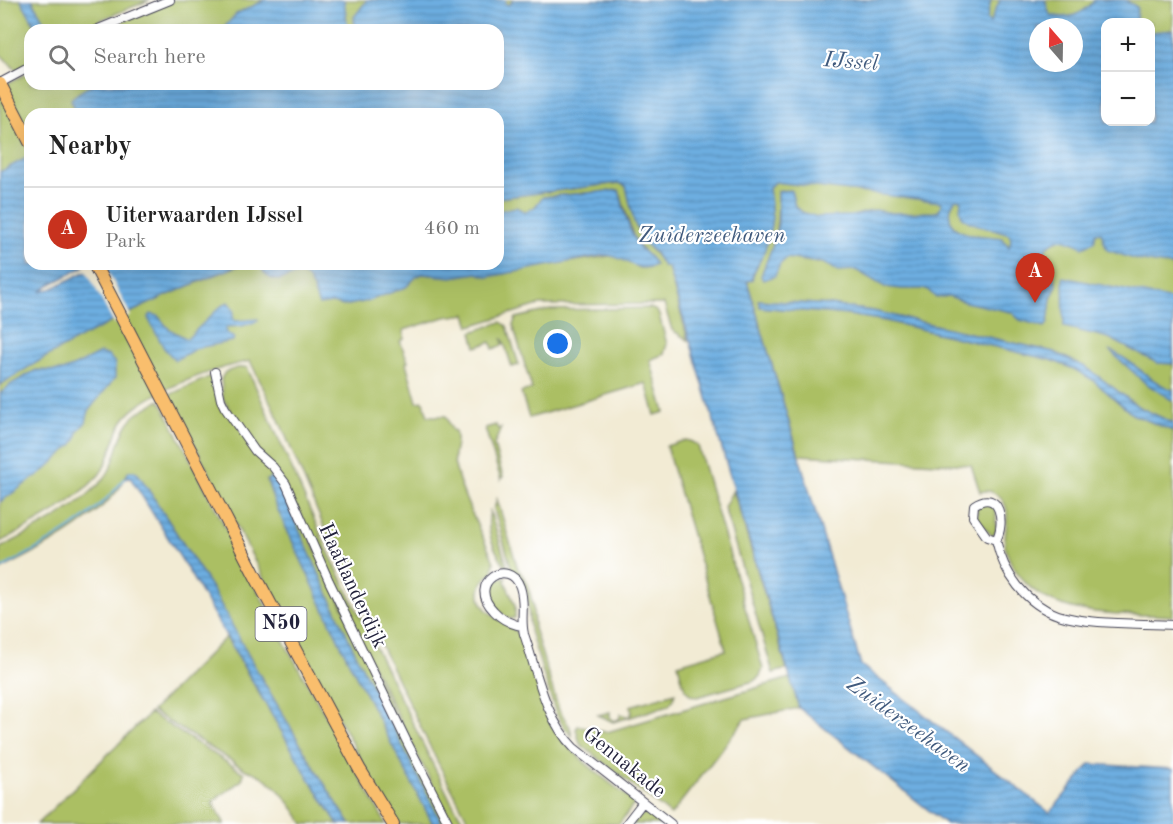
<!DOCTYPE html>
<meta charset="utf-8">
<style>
:root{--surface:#fff;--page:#f2f2f2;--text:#222;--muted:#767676;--line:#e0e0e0;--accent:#c8321e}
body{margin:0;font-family:"Old Standard TT",serif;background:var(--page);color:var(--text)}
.controls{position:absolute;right:18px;top:18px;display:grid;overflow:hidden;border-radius:12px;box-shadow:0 6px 24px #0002}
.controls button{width:54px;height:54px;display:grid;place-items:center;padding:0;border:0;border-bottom:2px solid var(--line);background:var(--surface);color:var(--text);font:30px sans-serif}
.compass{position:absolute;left:1029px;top:18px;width:54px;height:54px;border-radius:50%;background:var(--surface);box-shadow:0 6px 24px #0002;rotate:340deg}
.you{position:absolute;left:558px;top:344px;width:21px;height:21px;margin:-15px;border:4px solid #fff;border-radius:50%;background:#1a73e8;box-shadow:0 0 0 9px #1a73e833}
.badge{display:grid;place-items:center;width:39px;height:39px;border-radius:50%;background:var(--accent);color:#fff;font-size:20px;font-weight:700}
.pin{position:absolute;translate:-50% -50px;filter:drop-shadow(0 2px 3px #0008)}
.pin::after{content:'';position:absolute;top:32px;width:21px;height:18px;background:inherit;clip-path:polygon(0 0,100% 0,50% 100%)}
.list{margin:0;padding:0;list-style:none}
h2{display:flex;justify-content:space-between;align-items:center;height:78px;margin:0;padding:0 24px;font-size:26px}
h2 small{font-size:20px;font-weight:400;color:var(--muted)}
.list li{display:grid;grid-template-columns:39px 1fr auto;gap:18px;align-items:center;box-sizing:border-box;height:84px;padding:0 24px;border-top:2px solid var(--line)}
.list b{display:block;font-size:22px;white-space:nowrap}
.list p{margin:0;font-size:20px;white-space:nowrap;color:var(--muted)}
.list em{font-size:20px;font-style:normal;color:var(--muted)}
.icon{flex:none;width:33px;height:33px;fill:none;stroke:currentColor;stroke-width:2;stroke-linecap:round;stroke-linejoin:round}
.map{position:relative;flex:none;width:1173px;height:824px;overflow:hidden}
.search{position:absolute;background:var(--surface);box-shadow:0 6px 24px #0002;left:24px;top:24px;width:480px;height:66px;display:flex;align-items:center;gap:15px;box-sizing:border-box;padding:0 21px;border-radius:18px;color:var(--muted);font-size:22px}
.panel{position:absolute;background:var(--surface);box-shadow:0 6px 24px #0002;left:24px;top:108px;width:480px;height:162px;border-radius:18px}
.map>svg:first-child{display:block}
.green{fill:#abbf63;stroke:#66704f;stroke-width:1.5;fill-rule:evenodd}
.water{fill:url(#water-rules);stroke:#48688e;stroke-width:1.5;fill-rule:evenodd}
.pier{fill:#f2ebd4}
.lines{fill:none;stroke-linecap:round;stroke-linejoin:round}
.stream{stroke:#6daee1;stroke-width:2}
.minor-casing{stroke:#414052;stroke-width:10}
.highway-casing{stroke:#414052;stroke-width:14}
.minor{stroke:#fff;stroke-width:8}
.highway{stroke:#f9be6d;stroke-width:12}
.labels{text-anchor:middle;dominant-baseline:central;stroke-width:4.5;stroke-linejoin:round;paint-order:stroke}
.shield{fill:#fff;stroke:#646476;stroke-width:1.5}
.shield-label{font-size:20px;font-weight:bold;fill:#22223b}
.street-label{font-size:21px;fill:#22223b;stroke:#fff}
.water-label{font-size:22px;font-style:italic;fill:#405a7d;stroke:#fff}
</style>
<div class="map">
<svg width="1173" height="824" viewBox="0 0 1173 824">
<defs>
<pattern id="water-rules" width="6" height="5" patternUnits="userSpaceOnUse" patternTransform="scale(1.5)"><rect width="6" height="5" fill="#6daee1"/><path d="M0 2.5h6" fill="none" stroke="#598db8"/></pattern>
</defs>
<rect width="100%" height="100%" fill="#fff"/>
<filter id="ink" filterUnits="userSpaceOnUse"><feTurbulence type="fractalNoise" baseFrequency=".0167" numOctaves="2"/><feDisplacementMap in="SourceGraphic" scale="12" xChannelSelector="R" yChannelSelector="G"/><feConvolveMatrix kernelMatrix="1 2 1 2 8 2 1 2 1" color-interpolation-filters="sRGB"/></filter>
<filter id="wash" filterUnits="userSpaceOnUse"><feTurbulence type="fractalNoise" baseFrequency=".008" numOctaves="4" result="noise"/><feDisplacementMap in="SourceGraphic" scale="24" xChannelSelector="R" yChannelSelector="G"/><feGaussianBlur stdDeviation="1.35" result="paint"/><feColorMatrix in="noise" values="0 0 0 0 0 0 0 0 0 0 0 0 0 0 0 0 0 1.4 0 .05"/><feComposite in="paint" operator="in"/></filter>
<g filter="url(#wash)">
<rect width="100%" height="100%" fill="#f2ebd4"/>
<path class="green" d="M0,0H21L38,30H30V64L17,71L0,54Z
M32,0H150L100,20C95,29 87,30 78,30L87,26H76L66,30H49Z
M173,0H625L377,30H101Z
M777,0H1173V61L1151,56L1150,22C1113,22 1076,27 1038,27V34Z
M30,72V84H199L154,114H30V156L0,189V87Z
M775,182L941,200L959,199L1173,245V423L1139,407L1087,368L1054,352L873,311L830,305L758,300L761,307L849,315L886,321L1051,360L1074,369L1093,380L1132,414L1173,431V616C1124,613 1056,620 1022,579C1015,570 1007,558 1005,546C1003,529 1015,508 997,495C991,490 986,490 980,492L971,465L799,455L747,281L752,280C755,264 767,249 770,230C773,216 769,202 769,187ZM778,191L802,212L818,263L787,258L780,264L763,270C776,244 778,220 778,191Z
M619,183L626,186C633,201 632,218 639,234C645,247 657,253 663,266L668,267L688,340L672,330L664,304L546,305H539L470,326L466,314L445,317L404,330V339L400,341L408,362L406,363L417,402L423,401L428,416H446L452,430L455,431C459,447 452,451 454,462C462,498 480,529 494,562L493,572C486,577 481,582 480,591C477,616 512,621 522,638L550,722C571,756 605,778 635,803L619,824H470L437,761L326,532L279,420L250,361C216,368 143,392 123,421C112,438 112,459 99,475C72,505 35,524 0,542V366L99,328L162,297L242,264H498V198ZM619,190L634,238L645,253L651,267L639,268L616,255L569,262L522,210L525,212L534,208L543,197Z
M650,308L657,311L659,315L667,344L664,354L650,360L665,412L655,415L646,383L529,418L521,392L532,389L513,325L516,318L550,310Z
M501,322L507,326L519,365L512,367L503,339H502L503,345L493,349L491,342L476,347L472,332Z
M247,367L328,551L451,801L465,824H452L352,624L300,512L223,399L221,379L225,372L237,368Z
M211,376H214L219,399L282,481L447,824H442C382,715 328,602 280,488L274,478H270L267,481L275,504L348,660L433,824H398L385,804L292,633L169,395Z
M160,400L282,638L386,824H350L315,769L256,669L211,587L139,475L129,471C125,478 122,485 117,491C85,528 42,549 0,570V548C35,530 81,508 106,476C117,460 117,441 127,425C134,413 148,407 160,400Z
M496,425L498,429L501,428L494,445L503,477L501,480L485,428Z
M686,440L692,442L698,446L763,669L760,676L754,681L697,697C682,695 682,677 678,664L726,650L666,446Z
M733,490L787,669L773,673L724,507Z
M497,499L518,569L527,582L533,605L534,628L559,710L570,727L572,736L563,726L555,711L530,631L527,594L522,580L512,571L494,509Z
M988,502L996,510V531L994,535H991L977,518V506Z
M490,511L508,569C495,553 485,532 490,511Z
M497,578H506L505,581L515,605V618L508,619L490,602L487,589Z
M226,637L307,775L338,824H304C290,803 273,776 246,770L152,711Z
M790,678L799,708L745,719L671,815L580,744L576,729L578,726C588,725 596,732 607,732Z
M675,693L673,700L669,705L631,717L613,722L598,715L610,712V717L614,721L619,719L621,714L629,717L632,712L630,706Z
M150,713L244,773L242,780L212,802L225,824H37Z
M646,813L653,815L665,824H632L641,815Z"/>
<path class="water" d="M21,0H32L49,30H38Z
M265,0H344L348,30H222L236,14Z
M367,0H505L506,4L509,5L513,0H991L987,19L990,23L1000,0H1045L1050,15C1069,20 1082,15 1095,0H1125L1137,7L1136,22H1106V122H1150L1151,32L1173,30V266L1137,260L1107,250L1101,232L1096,233L1094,242L1083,247C1066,239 1060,234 1045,249L1057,285L1051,299L1048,323L1045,327L1020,320L1011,312L965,302L949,296L936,298L927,289H902L885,287L856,270L838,271L823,263L787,258L780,264L775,276L763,280L761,276L774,242L778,223V191L791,190L795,206L802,212L817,217L852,216L875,210L892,213L935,212L939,211L942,202L775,182L769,187L772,218L770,231L764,253L753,274L752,280L747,281L861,665L1050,813L1090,764L1173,769V824H946L799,708L668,267L663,266L655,253L643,242L634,222L626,186L619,183L498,198V114H77L71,99L78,93L93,84H498V30H355L354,17ZM1038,27H1074V63H1038ZM956,199L961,200C961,204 959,210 961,214C964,225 998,229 1009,234L1011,239L1009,247L1002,238C987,235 950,238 950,216C950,209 951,204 956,199Z
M30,156V264H89L51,284L40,292L53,288L100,264H242C158,297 76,336 0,385V172Z
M619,190C624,208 628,231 639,247C644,253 652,257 655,265C635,275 626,255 604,255L488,277L477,273L452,277L422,274L416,277L406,287L368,301L344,306L332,303L319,305C315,297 313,284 307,278C294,265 279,293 263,271V268L268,264C286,264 283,278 306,264H498V211L516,207L525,212L534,208L543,197Z
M1063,277L1173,300V364L1157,363L1109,338L1064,327Z
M758,300L830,305L873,311L1054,352L1087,368L1139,407L1173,423V431L1132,414L1093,380L1074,369L1051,360L886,321L849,315L760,307Z
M228,302L234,310L233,318L235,321L258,319V321L242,326L227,327L225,330L227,334L234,338L233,341L197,348L175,360L164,348L148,318L151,314L158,316L169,329L187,339L220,307Z
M1109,350C1133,359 1149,382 1173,390V401L1145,383Z
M100,353L109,356L115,363V378L89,410L86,422L78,431L76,440L72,445L45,470L0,502V394L11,384L36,370L62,371L75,366Z
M129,471H135L139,475L211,587L256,669L315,769L350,824H338L307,775L185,565L130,477L125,478Z
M270,478H274L280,488L357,657L442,824H433L348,660L275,504L267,480Z"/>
<path class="pier" d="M83,264H104L131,316L114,324Z"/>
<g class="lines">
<path class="stream" d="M0,569C46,544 93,520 125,478"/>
</g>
</g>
<g filter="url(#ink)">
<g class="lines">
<g class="minor-casing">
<path id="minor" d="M96,30L170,0
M0,83L30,67
M215,372L221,400L225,408L255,451L273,467L286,484L329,581L407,742L449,824
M996,540L987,537L973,517L974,505C1000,487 1006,524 996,540C1003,573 1026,604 1058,615C1089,625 1140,623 1173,625
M522,626C511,624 502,620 494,611C465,582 510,557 520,587C526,605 520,618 524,634C537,672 545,719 574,748L671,824
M626,824L643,802"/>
</g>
<g class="highway-casing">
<path id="highway" d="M0,84L30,142
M94,264L257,579L360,770L393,824"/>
</g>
<use href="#minor" class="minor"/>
<use href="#highway" class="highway"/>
</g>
</g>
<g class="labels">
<rect class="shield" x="255.5" y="607" width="51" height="34" rx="4.5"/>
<g class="shield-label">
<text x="281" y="624">N50</text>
</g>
<g class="street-label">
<text transform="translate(352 586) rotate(65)">Haatlanderdijk</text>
<text transform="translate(624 763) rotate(39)">Genuakade</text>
</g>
<g class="water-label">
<text transform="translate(851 62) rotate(4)">IJssel</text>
<text x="712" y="236">Zuiderzeehaven</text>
<text transform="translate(908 725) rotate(36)">Zuiderzeehaven</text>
</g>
</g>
</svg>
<div class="controls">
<button>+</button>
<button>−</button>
</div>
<svg class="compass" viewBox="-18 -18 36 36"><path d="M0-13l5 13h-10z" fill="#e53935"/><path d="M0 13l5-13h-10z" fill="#767676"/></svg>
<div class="you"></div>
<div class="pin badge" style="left:1035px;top:303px">A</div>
<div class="search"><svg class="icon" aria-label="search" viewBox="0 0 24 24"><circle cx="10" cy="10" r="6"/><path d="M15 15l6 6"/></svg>Search here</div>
<section class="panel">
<h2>Nearby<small></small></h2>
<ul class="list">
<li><span class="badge">A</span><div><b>Uiterwaarden IJssel</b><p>Park</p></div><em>460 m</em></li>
</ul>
</section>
</div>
